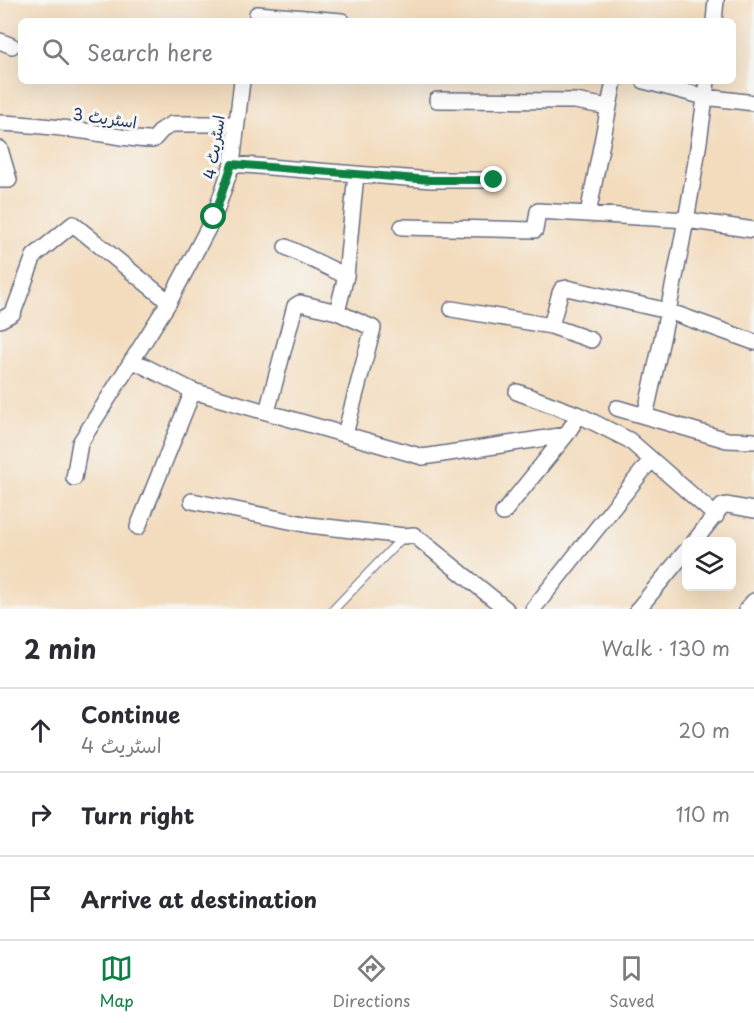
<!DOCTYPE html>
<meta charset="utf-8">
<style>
:root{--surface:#fff;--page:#f2f2f3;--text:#2b2b33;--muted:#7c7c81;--line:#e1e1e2;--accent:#0b8043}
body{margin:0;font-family:"Playpen Sans","Playpen Sans Arabic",sans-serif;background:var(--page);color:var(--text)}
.controls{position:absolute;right:18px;bottom:18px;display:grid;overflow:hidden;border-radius:9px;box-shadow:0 6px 24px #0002}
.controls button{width:54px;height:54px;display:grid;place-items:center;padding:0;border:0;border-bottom:2px solid var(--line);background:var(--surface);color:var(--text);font:30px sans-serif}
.stop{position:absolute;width:18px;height:18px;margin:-14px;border:4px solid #0b8043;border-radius:50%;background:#fff}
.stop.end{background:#0b8043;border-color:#fff;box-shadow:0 2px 6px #0008}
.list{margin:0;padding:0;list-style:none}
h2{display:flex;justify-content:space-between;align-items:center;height:78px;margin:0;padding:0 24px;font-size:26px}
h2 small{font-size:20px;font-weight:400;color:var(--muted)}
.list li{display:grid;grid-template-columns:39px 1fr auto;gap:18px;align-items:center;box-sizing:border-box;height:84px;padding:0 24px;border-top:2px solid var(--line)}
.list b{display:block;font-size:22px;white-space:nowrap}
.list p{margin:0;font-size:20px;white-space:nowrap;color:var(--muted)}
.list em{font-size:20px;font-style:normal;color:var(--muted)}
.icon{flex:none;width:33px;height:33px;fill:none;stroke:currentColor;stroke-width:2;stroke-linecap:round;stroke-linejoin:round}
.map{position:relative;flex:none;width:754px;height:609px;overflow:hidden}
.search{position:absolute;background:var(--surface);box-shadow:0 6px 24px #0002;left:18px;right:18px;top:18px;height:66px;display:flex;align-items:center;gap:15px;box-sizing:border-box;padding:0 21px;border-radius:9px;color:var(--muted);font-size:22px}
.sheet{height:330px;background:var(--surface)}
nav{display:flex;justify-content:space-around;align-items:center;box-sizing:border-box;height:84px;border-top:2px solid var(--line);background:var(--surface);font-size:16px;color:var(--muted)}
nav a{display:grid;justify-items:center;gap:3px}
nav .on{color:var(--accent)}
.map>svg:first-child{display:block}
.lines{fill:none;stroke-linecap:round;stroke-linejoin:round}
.lane-casing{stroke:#676c80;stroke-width:10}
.street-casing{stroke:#676c80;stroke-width:18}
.lane{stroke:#fff;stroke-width:8}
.street{stroke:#fff;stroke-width:15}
.route{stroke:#0b8043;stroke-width:8}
.labels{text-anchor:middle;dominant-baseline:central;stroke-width:6;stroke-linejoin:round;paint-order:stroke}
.street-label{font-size:16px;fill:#1b2f5e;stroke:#f6f6f2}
</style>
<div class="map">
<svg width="754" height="609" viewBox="0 0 754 609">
<rect width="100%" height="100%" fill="#f6f6f2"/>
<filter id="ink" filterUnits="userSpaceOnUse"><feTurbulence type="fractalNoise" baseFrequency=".0167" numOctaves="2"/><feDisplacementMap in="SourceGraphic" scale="12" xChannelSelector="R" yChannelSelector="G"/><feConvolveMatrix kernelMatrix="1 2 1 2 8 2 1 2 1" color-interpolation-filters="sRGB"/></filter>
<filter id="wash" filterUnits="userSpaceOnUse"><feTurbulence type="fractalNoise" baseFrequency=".008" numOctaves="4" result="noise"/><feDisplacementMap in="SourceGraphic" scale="24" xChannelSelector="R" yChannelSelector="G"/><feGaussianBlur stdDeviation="1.35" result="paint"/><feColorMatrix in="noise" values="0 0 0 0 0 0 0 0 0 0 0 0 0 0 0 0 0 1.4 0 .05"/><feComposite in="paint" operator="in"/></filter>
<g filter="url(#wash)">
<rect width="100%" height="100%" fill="#f3dcbe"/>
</g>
<g filter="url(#ink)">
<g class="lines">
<g class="lane-casing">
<path id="lane" d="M334,609L403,537"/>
</g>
<g class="street-casing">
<path id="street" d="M257,14L342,21
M714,21L716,0
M0,41L12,46
M644,81L705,97L754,103
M437,100L575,101L609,107
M0,123C28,124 56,127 84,131C107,134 129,140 153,140L162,130L172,124H236
M0,149L9,180H0
M232,164L431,180H494
M588,214L614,81
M402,227L535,230L538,211L687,220L754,230
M286,247L346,276
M452,309L551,326L591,340
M337,312L346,276L356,174
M0,320L13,313L34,256L73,224L169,302
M551,326L560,293L562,289L567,288L668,311L754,342
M132,360L193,391L138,527
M193,391L423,457L566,435
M517,392L579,415L629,440L716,516
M617,408L727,440L754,441
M267,412L295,306L300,303L337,312L373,328L345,434
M645,416C670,305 694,194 707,81
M74,478L80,443L169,302L214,217L232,164L242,81
M192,501L309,525L404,536L414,535L506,609
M503,513L566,435L579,415
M694,542L722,506L727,505L754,510
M533,609L651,460
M638,609L686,551
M747,609L754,601"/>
</g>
<use href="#lane" class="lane"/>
<use href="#street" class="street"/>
</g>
</g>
<g class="lines" filter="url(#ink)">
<path class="route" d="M214,217L232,164L431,180H494"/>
</g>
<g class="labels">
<g class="street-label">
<text transform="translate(105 117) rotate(8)">اسٹریٹ 3</text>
<text transform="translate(213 147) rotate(-81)">اسٹریٹ 4</text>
</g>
</g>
</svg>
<div class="controls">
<button><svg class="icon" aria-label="layers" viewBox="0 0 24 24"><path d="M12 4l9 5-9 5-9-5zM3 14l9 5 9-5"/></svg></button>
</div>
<div class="stop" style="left:214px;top:217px"></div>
<div class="stop end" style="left:494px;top:180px"></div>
<div class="search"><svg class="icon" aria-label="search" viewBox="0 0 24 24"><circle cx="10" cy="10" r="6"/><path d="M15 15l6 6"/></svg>Search here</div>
</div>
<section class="sheet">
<h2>2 min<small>Walk · 130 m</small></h2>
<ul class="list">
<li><svg class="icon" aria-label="ahead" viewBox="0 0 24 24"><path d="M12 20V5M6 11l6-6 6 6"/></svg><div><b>Continue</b><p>اسٹریٹ 4</p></div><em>20 m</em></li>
<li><svg class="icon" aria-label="right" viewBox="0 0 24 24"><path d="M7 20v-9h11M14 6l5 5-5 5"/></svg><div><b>Turn right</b></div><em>110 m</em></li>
<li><svg class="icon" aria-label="arrive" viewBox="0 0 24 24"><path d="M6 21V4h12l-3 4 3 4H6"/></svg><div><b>Arrive at destination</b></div></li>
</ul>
</section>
<nav>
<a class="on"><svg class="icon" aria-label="map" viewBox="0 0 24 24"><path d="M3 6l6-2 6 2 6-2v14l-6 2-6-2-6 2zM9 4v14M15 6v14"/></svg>Map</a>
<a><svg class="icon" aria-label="directions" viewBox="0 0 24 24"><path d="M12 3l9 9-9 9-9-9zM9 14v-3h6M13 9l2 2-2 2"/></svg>Directions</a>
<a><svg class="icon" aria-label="saved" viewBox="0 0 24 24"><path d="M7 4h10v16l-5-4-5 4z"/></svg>Saved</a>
</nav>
